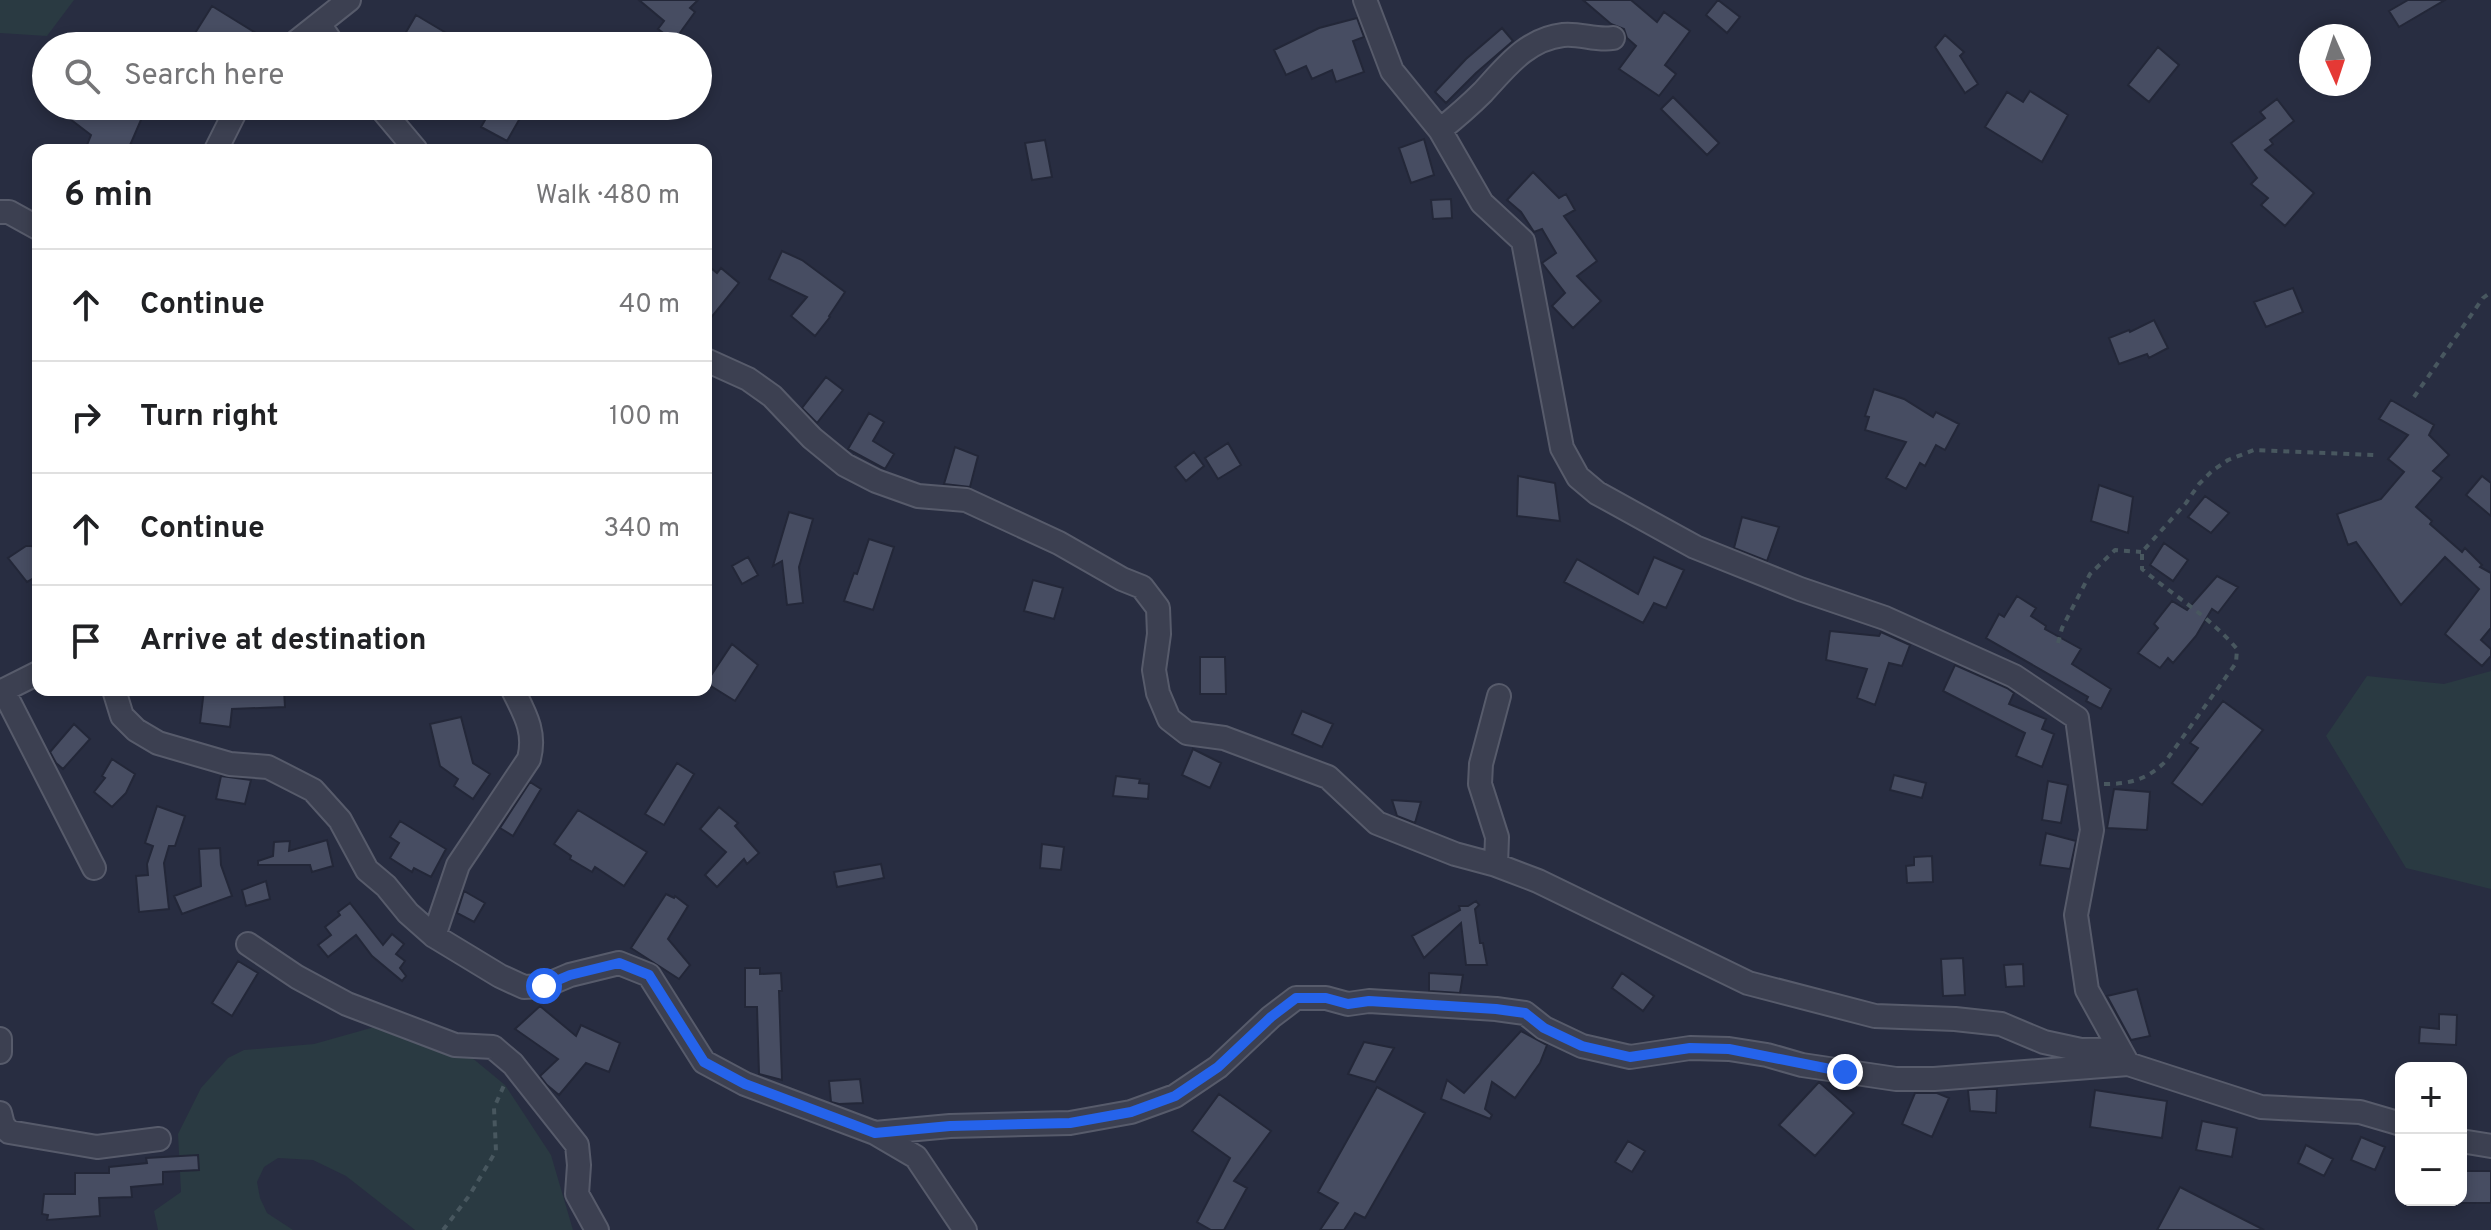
<!DOCTYPE html>
<meta charset="utf-8">
<style>
:root{--surface:#fff;--page:#f6f6f6;--text:#202124;--muted:#757577;--line:#e0e0e0}
body{margin:0;font-family:Overpass,sans-serif;background:var(--page);color:var(--text)}
.controls{position:absolute;right:24px;bottom:24px;display:grid;overflow:hidden;border-radius:16px;box-shadow:0 4px 12px #0003}
.controls button{width:72px;height:72px;display:grid;place-items:center;padding:0;border:0;border-bottom:2px solid var(--line);background:var(--surface);color:var(--text);font:40px sans-serif}
.compass{position:absolute;left:2299px;top:24px;width:72px;height:72px;border-radius:50%;background:var(--surface);box-shadow:0 4px 12px #0003;rotate:177deg}
.stop{position:absolute;width:24px;height:24px;margin:-18px;border:6px solid #2563eb;border-radius:50%;background:#fff}
.stop.end{background:#2563eb;border-color:#fff;box-shadow:0 2px 8px #0008}
.list{margin:0;padding:0;list-style:none}
h2{display:flex;justify-content:space-between;align-items:center;height:104px;margin:0;padding:0 32px;font-size:34px}
h2 small{font-size:26px;font-weight:400;color:var(--muted)}
.list li{display:grid;grid-template-columns:52px 1fr auto;gap:24px;align-items:center;box-sizing:border-box;height:112px;padding:0 32px;border-top:2px solid var(--line)}
.list b{display:block;font-size:30px;white-space:nowrap}
.list em{font-size:26px;font-style:normal;color:var(--muted)}
.icon{flex:none;width:44px;height:44px;fill:none;stroke:currentColor;stroke-width:2;stroke-linecap:round;stroke-linejoin:round}
.map{position:relative;flex:none;width:2491px;height:1230px;overflow:hidden}
.search{position:absolute;background:var(--surface);box-shadow:0 4px 12px #0003;left:32px;top:32px;width:680px;height:88px;display:flex;align-items:center;gap:20px;box-sizing:border-box;padding:0 28px;border-radius:44px;color:var(--muted);font-size:30px}
.panel{position:absolute;background:var(--surface);box-shadow:0 4px 12px #0003;left:32px;top:144px;width:680px;height:552px;border-radius:16px}
.map>svg:first-child{display:block}
.green{fill:#2a3a42}
.building{fill:#474d62;stroke:#232738;stroke-width:2}
.lines{fill:none;stroke-linecap:round;stroke-linejoin:round}
.street-casing{stroke:#575b6b;stroke-width:26}
.path{stroke:#48575f;stroke-width:4;stroke-dasharray:6 6;stroke-linecap:butt}
.street{stroke:#3c4051;stroke-width:22}
.route{stroke:#2563eb;stroke-width:10}
</style>
<div class="map">
<svg width="2491" height="1230" viewBox="0 0 2491 1230">
<rect width="100%" height="100%" fill="#282d41"/>
<path class="green" d="M0,0H74L47,36L0,33Z
M2491,671V889L2406,868L2326,736L2367,676L2444,684Z
M378,1026L465,1052L505,1085L551,1155L573,1230H415L346,1176L313,1160L278,1158L264,1167L257,1182L260,1198L267,1213L293,1230H158L154,1211L181,1192L178,1134L201,1088L228,1058L244,1050L314,1044Z"/>
<path class="building" d="M639,0H698L690,8L695,12L674,41L658,29L664,21Z
M1583,0H1631L1657,22L1664,12L1690,31L1665,65L1676,74L1659,96L1619,69L1636,46L1627,38L1624,29L1611,24Z
M1718,0L1740,17L1727,33L1706,15Z
M2408,0H2445L2399,27L2389,11Z
M212,6L277,46H187Z
M416,15L468,46H398Z
M1357,18L1364,37L1353,41L1364,72L1336,82L1332,70L1312,79L1306,66L1286,75L1274,50L1319,28Z
M1502,28L1513,41L1476,73L1446,103L1435,92L1466,59Z
M1945,35L1964,52L1960,56L1978,84L1965,93L1935,47Z
M2158,47L2179,65L2149,102L2128,85Z
M2030,91L2068,115L2042,162L1985,127L2007,92L2023,102Z
M1673,97L1719,143L1707,155L1661,109Z
M2277,99L2294,121L2270,140L2273,144L2265,150L2314,193L2285,226L2261,205L2268,198L2251,184L2257,178L2231,143L2265,118L2260,112Z
M53,106H147L128,150H98L87,145L91,135Z
M493,106H527L507,141L481,127Z
M1424,139L1434,175L1411,183L1399,148Z
M1045,140L1052,177L1032,180L1025,143Z
M1533,172L1559,198L1566,194L1575,210L1564,216L1597,261L1577,276L1601,301L1573,328L1552,306L1565,293L1542,263L1556,253L1542,229L1534,232L1521,212L1507,200Z
M1451,199L1452,218L1433,219L1431,200Z
M782,251L802,260L845,292L829,316L830,317L815,336L791,316L807,297L769,279Z
M706,264L717,273L721,268L739,283L706,324Z
M2293,288L2303,312L2266,327L2254,302Z
M2154,320L2168,348L2149,358L2147,354L2119,364L2109,338L2129,330L2130,332Z
M826,377L843,390L817,423L802,408Z
M1874,389L1904,399L1933,417L1936,412L1959,424L1945,450L1936,445L1925,466L1920,463L1906,489L1886,478L1906,442L1865,430L1869,417L1865,416Z
M2391,400L2434,425L2429,435L2449,455L2433,471L2442,478L2416,507L2432,521L2430,524L2462,552L2465,548L2482,565L2480,567L2491,573V628L2481,640L2491,649V656L2482,666L2445,634L2479,589L2445,557L2401,605L2356,542L2348,545L2337,514L2381,499L2404,472L2388,459L2408,435L2379,419Z
M869,413L884,422L873,441L894,454L885,469L848,449Z
M1228,443L1241,465L1218,479L1205,458Z
M955,447L978,456L970,487L944,484Z
M1194,452L1204,466L1186,481L1175,467Z
M1518,476L1555,483L1560,521L1517,516Z
M2482,476L2491,483V516L2466,495Z
M2099,485L2133,497L2128,533L2091,521Z
M2205,496L2229,513L2211,533L2188,517Z
M789,512L813,519L799,567L803,603L787,605L782,561L773,566Z
M1742,517L1779,527L1767,561L1734,548Z
M869,539L894,547L873,610L844,601L854,573L857,574Z
M2164,543L2188,560L2173,581L2150,565Z
M26,546H32L38,555V576L27,582L8,558Z
M748,557L758,575L742,584L732,566Z
M1654,557L1684,570L1666,608L1654,603L1643,623L1564,582L1577,559L1638,594Z
M2217,576L2238,587L2218,613L2212,609L2196,636L2173,663L2168,658L2160,668L2138,653L2158,628L2154,624L2172,601L2187,610Z
M1033,580L1063,588L1054,619L1024,611Z
M2017,596L2036,608L2031,616L2046,626L2045,629L2081,649L2072,664L2111,689L2101,709L2086,701L2088,697L1986,638L1999,614L2004,617Z
M1830,631L1879,636L1881,632L1910,645L1902,666L1889,663L1875,705L1857,698L1867,669L1826,660Z
M732,644L758,665L735,701L706,683Z
M1200,657H1225L1226,694H1200Z
M1955,665L2007,688L2014,693L2009,704L2046,719L2042,729L2054,734L2042,767L2016,756L2025,733L1943,691Z
M204,690H284L285,707L232,709L230,727L200,723Z
M2223,701L2263,730L2202,805L2172,783L2198,748L2190,743Z
M1302,711L1333,724L1322,747L1292,734Z
M461,717L473,763L490,774L473,799L454,786L458,779L440,766L430,724Z
M74,724L90,739L63,769L56,763L50,752Z
M1193,749L1221,763L1210,788L1182,775Z
M112,759L135,774L126,793L112,807L94,792L105,778L102,776Z
M677,763L694,774L664,825L645,814Z
M1894,775L1926,783L1922,798L1890,790Z
M221,776L251,780L245,804L216,799Z
M1116,776L1140,779L1139,783L1149,784L1148,799L1113,796Z
M2048,781L2068,785L2061,823L2042,820Z
M530,782L541,789L513,836L500,828Z
M2114,789L2150,792L2147,830L2107,828Z
M1392,800L1421,802L1415,823L1397,816Z
M157,806L185,816L175,846H169L164,863L169,909L139,912L136,876L148,875L147,864L153,846L145,843Z
M719,807L738,823L735,826L759,853L747,864L744,859L717,887L705,875L726,852L700,829Z
M578,810L647,852L624,886L595,867L592,872L570,859L571,856L554,844Z
M400,821L446,849L431,877L414,868L412,872L390,858L399,843L390,837Z
M2046,833L2076,841L2070,869L2040,865Z
M327,840L333,866L312,872L310,865H258V861L273,856L274,842L290,841L289,851Z
M1042,844L1064,847L1061,870L1040,868Z
M220,848L221,865L232,896L182,914L174,896L201,886L199,849Z
M1932,856L1933,882L1907,883L1906,866L1914,865V857Z
M881,864L884,878L837,887L834,872Z
M266,881L270,899L246,906L242,890Z
M464,891L485,903L474,922L457,913Z
M666,894L674,898L675,896L688,906L668,939L690,965L679,979L631,948Z
M1476,901L1479,905L1475,909L1480,943H1483L1487,965H1466L1461,923L1424,958L1412,936L1460,910L1459,906H1468Z
M350,903L383,945L392,934L404,944L396,954L405,961L400,968L406,976L402,981L372,956L356,935L328,957L318,945L331,935L325,927L340,915L338,912Z
M1963,958L1965,995L1943,996L1941,959Z
M238,961L258,973L232,1016L212,1003Z
M2023,964L2024,986L2006,987L2004,965Z
M745,968H760V974L781,973L782,991H779L782,1080L759,1074L757,1007H745Z
M1429,973L1463,975L1460,993L1429,991Z
M1622,973L1654,996L1643,1011L1612,988Z
M2137,989L2150,1036L2131,1040L2107,996Z
M540,1006L576,1036L581,1025L620,1043L609,1072L586,1063L559,1095L547,1085L540,1076L558,1059L515,1029Z
M2439,1014L2457,1015L2456,1045L2419,1043L2420,1027L2439,1029Z
M1521,1031L1547,1045L1540,1063L1515,1098L1492,1082L1485,1109L1492,1115L1490,1119L1441,1099L1447,1080L1464,1093Z
M1364,1042L1394,1048L1375,1082L1348,1074Z
M860,1079L863,1103L839,1104L831,1102L829,1081Z
M1819,1082L1854,1113L1815,1156L1779,1125Z
M1377,1087L1425,1113L1365,1218L1355,1213L1344,1230H1320L1338,1203L1318,1192Z
M1990,1089H1997L1996,1113L1970,1111L1968,1090Z
M2095,1090L2167,1101L2162,1138L2090,1127Z
M1915,1093H1937L1949,1098L1932,1137L1902,1124Z
M1219,1094L1271,1131L1234,1181L1247,1188L1224,1230H1211L1197,1222L1230,1158L1192,1131Z
M2202,1121L2237,1128L2232,1157L2196,1150Z
M2361,1137L2385,1147L2375,1170L2351,1160Z
M1628,1141L1645,1151L1632,1172L1615,1162Z
M2306,1145L2333,1159L2324,1176L2298,1163Z
M198,1155L199,1170L163,1172V1184L131,1187L132,1197L99,1198L100,1216L47,1220L48,1215L42,1214L44,1194H75V1173H109V1167L147,1163L146,1158Z
M2461,1171H2491V1203H2461Z
M2180,1187L2264,1230H2157Z"/>
<g class="lines">
<g class="street-casing">
<path id="street" d="M1365,0L1392,71L1440,130L1482,203L1523,241L1562,448L1578,477L1597,493L1695,547L1800,589L1885,618L2014,676L2077,718L2092,830L2076,915L2087,990L2128,1064L2261,1107L2360,1112L2401,1124
M320,25L334,46
M291,46L349,0
M379,106L416,150
M1440,130C1455,118 1470,105 1483,92C1506,67 1527,39 1563,35C1580,33 1596,41 1613,38
M216,150L238,106
M0,212H9L38,228
M706,360L748,379L772,396L812,438L845,465L876,481L918,496L966,500L1059,543L1122,579L1142,587L1158,608L1159,634L1154,670L1158,693L1169,719L1187,733L1224,738L1328,777L1377,823L1455,854L1496,865L1538,881L1748,983L1875,1016L1955,1019L2001,1024L2044,1042L2081,1050L2118,1049
M3,690L94,868
M114,690L122,716L136,730L158,743L230,764L268,767L313,790L340,820L367,870L386,886L408,913L434,936L500,976L524,987L544,986L570,975L619,963L649,975L704,1062L745,1084L875,1133L916,1157L965,1230
M0,692L38,673
M1496,865L1497,837L1480,784L1481,764L1499,696
M434,936L458,865L529,759C536,732 525,714 513,690
M248,944L297,977L347,1004L455,1045L493,1047L513,1064L577,1145L579,1165L577,1194L597,1230
M0,1039V1052
M0,1113L3,1125L9,1132L97,1147L159,1139
M875,1133L950,1126L1070,1123L1131,1112L1175,1096L1218,1067L1271,1017L1296,998H1326L1348,1004L1369,1001L1496,1009L1525,1013L1544,1028L1582,1046L1630,1057L1690,1048L1729,1049L1767,1055L1802,1065L1896,1079H1934L2128,1064
M2461,1141L2491,1146"/>
</g>
<path class="path" d="M2414,397L2483,298L2491,292
M2058,643L2062,628L2090,574L2115,550L2141,552
M2104,784C2130,784 2146,780 2165,762L2236,663L2237,649C2210,617 2174,596 2142,569V552L2186,503L2199,484L2212,471L2228,460L2254,450L2374,455
M443,1230L469,1196L496,1151L494,1108L505,1083"/>
<use href="#street" class="street"/>
</g>
<g class="lines">
<path class="route" d="M544,986L570,975L619,963L649,975L704,1062L745,1084L875,1133L950,1126L1070,1123L1131,1112L1175,1096L1218,1067L1271,1017L1296,998H1326L1348,1004L1369,1001L1496,1009L1525,1013L1544,1028L1582,1046L1630,1057L1690,1048L1729,1049L1845,1072"/>
</g>
</svg>
<div class="controls">
<button>+</button>
<button>−</button>
</div>
<svg class="compass" viewBox="-18 -18 36 36"><path d="M0-13l5 13h-10z" fill="#e53935"/><path d="M0 13l5-13h-10z" fill="#757577"/></svg>
<div class="stop" style="left:544px;top:986px"></div>
<div class="stop end" style="left:1845px;top:1072px"></div>
<div class="search"><svg class="icon" aria-label="search" viewBox="0 0 24 24"><circle cx="10" cy="10" r="6"/><path d="M15 15l6 6"/></svg>Search here</div>
<section class="panel">
<h2>6 min<small>Walk · 480 m</small></h2>
<ul class="list">
<li><svg class="icon" aria-label="ahead" viewBox="0 0 24 24"><path d="M12 20V5M6 11l6-6 6 6"/></svg><div><b>Continue</b></div><em>40 m</em></li>
<li><svg class="icon" aria-label="right" viewBox="0 0 24 24"><path d="M7 20v-9h11M14 6l5 5-5 5"/></svg><div><b>Turn right</b></div><em>100 m</em></li>
<li><svg class="icon" aria-label="ahead" viewBox="0 0 24 24"><path d="M12 20V5M6 11l6-6 6 6"/></svg><div><b>Continue</b></div><em>340 m</em></li>
<li><svg class="icon" aria-label="arrive" viewBox="0 0 24 24"><path d="M6 21V4h12l-3 4 3 4H6"/></svg><div><b>Arrive at destination</b></div></li>
</ul>
</section>
</div>
